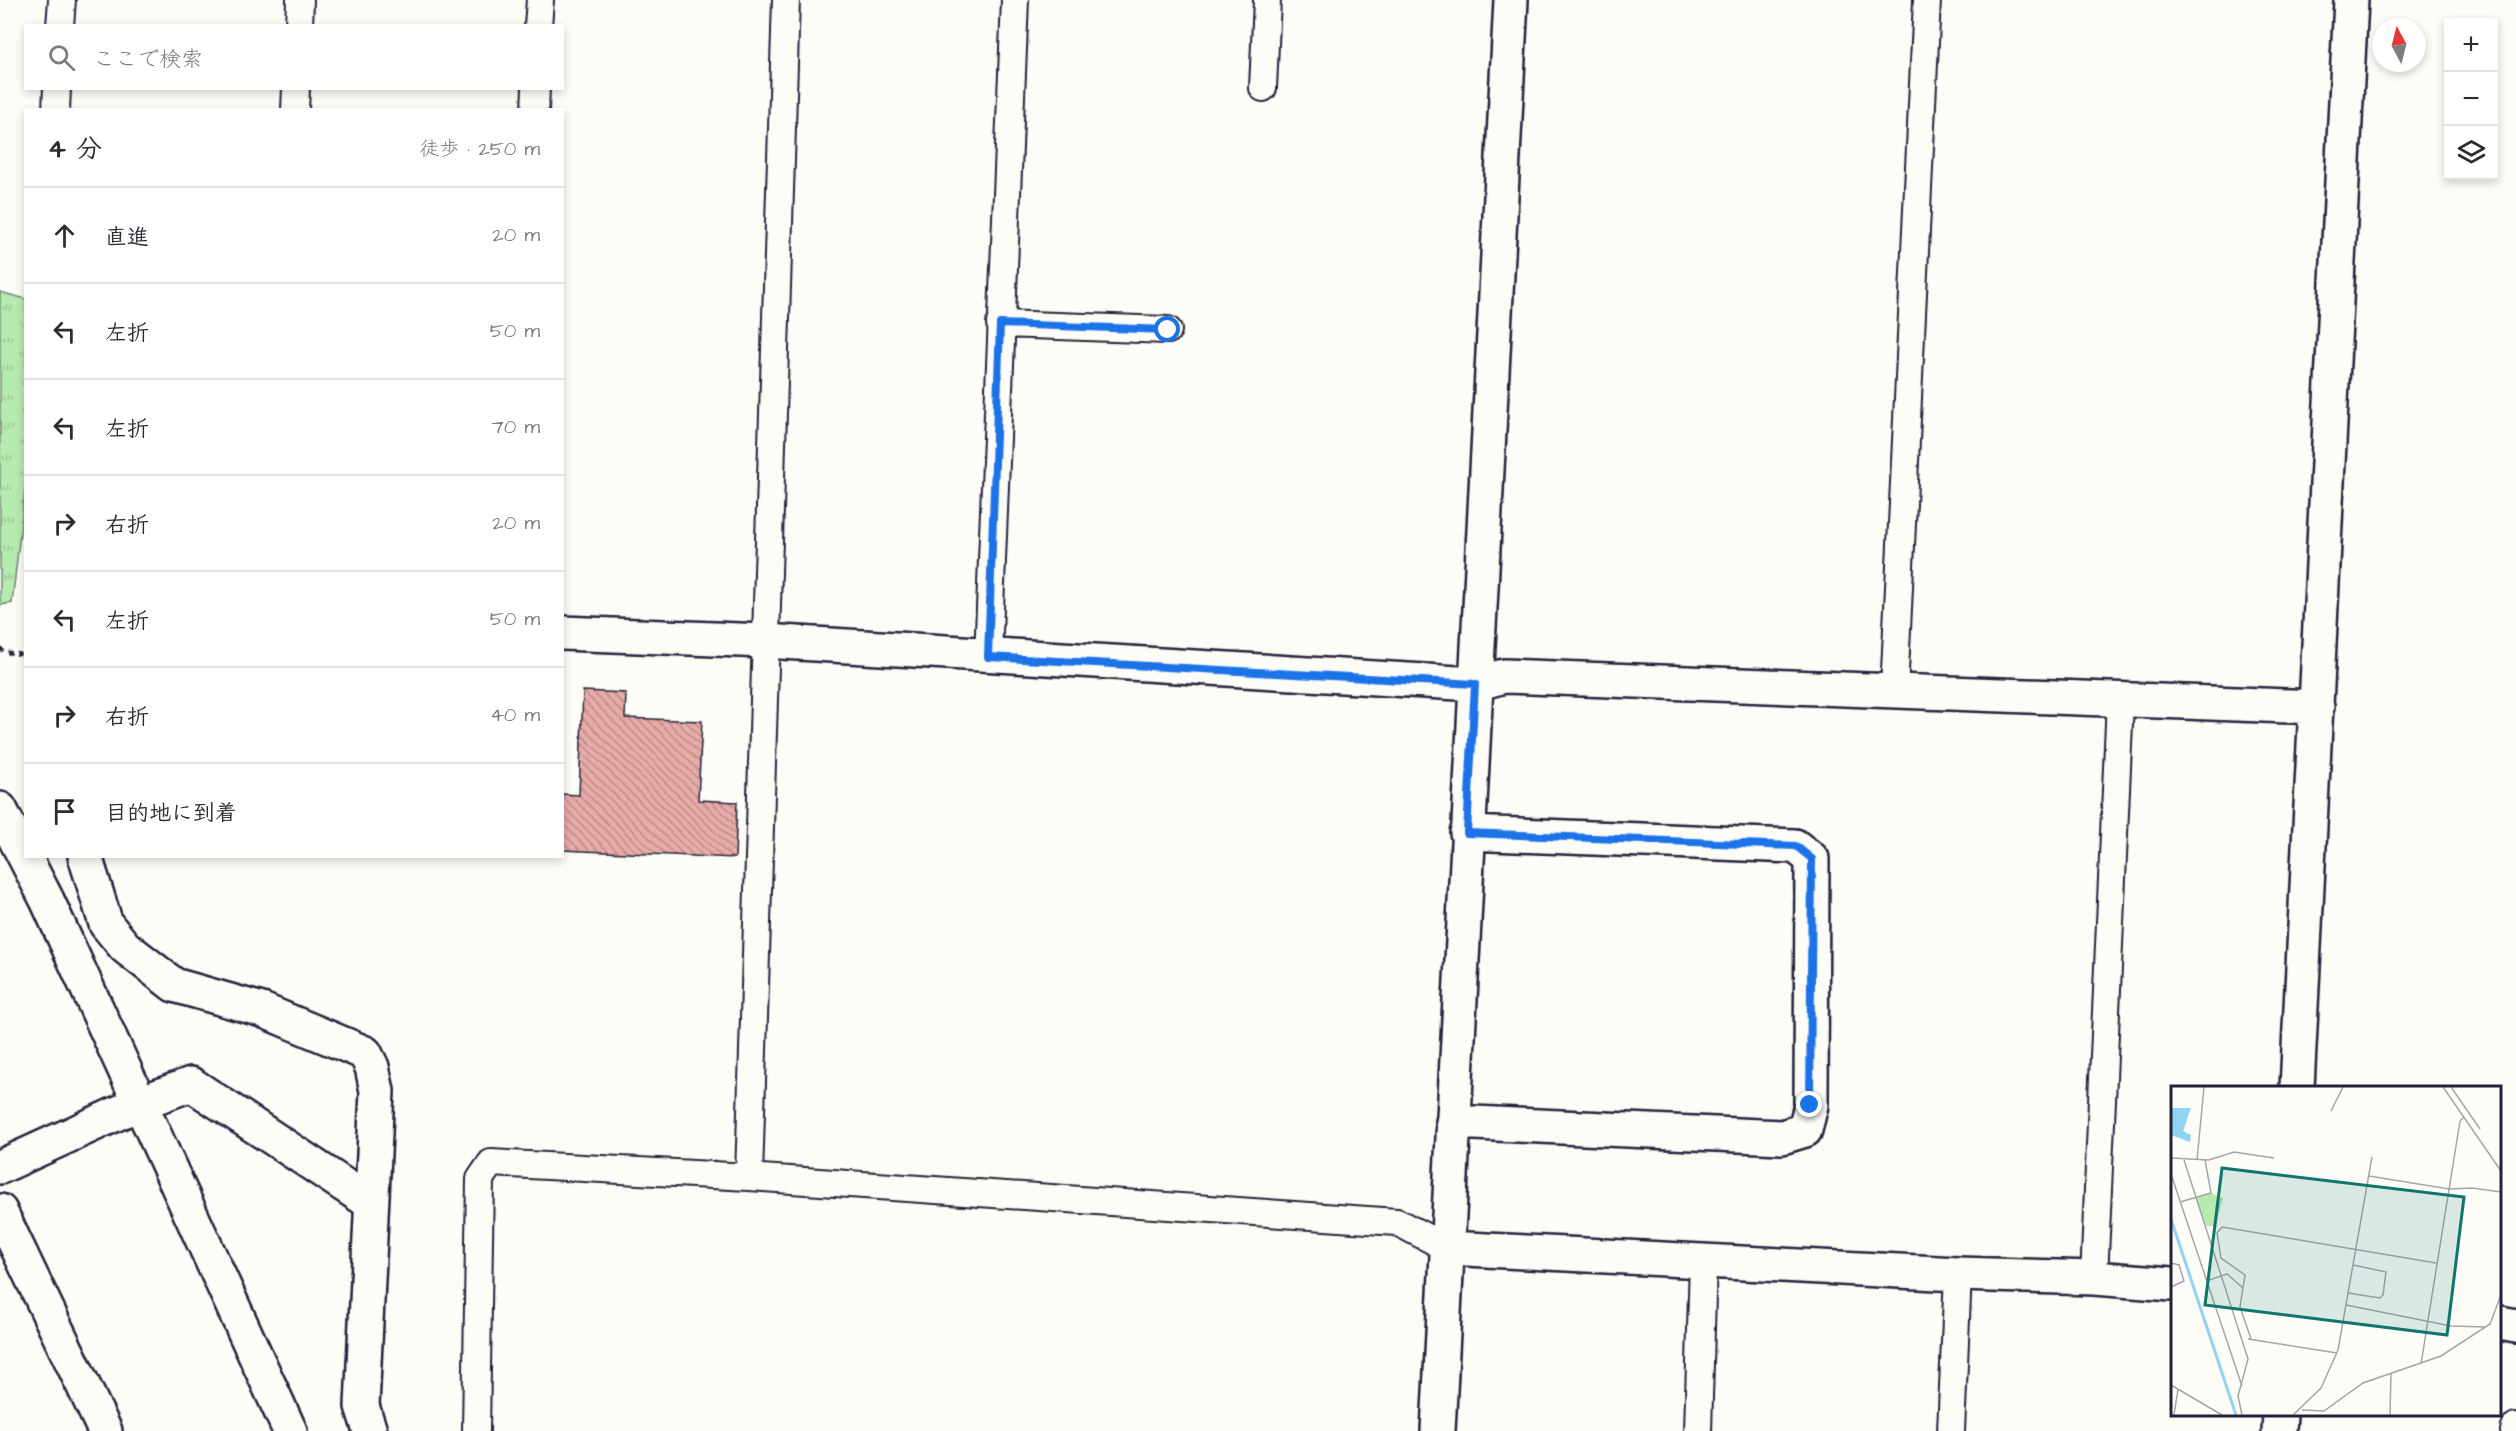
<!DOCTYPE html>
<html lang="ja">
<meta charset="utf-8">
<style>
:root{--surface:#fff;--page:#f7f7f7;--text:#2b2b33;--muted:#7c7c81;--line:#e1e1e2}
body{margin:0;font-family:"Architects Daughter","Klee One",sans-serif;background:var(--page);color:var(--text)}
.controls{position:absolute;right:18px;top:18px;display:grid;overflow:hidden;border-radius:0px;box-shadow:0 3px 9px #0003}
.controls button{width:54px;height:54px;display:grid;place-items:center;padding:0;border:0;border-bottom:2px solid var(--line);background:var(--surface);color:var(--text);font:30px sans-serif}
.compass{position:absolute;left:2372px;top:18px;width:54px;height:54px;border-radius:50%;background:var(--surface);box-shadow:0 3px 9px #0003;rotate:353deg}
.stop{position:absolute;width:18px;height:18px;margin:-14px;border:4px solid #1a73e8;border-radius:50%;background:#fff}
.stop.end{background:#1a73e8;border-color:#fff;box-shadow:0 2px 6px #0008}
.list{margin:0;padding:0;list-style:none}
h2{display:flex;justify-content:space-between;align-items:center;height:78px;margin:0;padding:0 24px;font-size:26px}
h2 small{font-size:20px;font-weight:400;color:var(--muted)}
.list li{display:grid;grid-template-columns:39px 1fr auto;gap:18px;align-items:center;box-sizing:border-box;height:96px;padding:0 24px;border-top:2px solid var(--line)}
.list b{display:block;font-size:22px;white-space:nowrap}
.list em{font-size:20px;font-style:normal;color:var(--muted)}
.icon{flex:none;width:33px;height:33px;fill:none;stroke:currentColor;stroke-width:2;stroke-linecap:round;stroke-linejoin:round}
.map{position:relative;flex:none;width:2516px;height:1431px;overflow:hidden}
.search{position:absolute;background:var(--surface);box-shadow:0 3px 9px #0003;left:24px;top:24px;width:540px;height:66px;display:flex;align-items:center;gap:15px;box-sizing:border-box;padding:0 21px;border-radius:0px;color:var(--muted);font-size:22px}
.panel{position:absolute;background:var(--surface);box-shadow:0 3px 9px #0003;left:24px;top:108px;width:540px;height:750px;border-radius:0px}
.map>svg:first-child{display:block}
.park{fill:url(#park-tufts);stroke:#6c8674;stroke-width:1.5}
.building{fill:url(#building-back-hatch);stroke:#22223b;stroke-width:1.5}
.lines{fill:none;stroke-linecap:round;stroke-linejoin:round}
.lane-casing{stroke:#22223b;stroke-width:30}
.street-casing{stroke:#22223b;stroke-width:38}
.path{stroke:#22223b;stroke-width:4;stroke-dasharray:4.5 4.5;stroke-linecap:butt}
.lane{stroke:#fdfcf7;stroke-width:26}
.street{stroke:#fdfcf7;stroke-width:33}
.route{stroke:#1a73e8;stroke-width:8}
.inset-river{fill:none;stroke:#90d3f2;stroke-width:3}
.inset-road{fill:none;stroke:#a5a5ac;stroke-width:1.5}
.view{fill:#0f766e;fill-opacity:0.15;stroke:#0f766e;stroke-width:3}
.inset-edge{fill:none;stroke:#22223b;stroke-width:3}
</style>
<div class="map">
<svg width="2516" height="1431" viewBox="0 0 2516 1431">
<defs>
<pattern id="park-tufts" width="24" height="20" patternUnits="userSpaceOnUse" patternTransform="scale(1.5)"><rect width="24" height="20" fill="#b5ebae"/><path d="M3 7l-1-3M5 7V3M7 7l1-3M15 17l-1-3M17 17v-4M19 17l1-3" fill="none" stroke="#9bc997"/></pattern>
<pattern id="building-back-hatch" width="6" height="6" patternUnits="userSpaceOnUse" patternTransform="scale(1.5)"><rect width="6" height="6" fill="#e7aca7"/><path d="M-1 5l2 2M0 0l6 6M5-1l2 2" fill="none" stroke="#bb8c89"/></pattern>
</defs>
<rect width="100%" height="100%" fill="#fdfcf7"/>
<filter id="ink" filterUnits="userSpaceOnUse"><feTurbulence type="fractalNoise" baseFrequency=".0167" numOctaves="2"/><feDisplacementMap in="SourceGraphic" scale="12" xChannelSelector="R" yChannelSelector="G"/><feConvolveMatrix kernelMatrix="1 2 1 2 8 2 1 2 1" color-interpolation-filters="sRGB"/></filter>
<g filter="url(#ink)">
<path class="park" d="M0,292L26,299V480L12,603L0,605Z"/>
<path class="building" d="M583,691L626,693L625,718L702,721L698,800L737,802L735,858L562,850V794L579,795Z"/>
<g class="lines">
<g class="lane-casing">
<path id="lane" d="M60,26L62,0
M299,26L300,0
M538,26L540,0
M1263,88L1267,0
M56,110L57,88
M295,110L296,88
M535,110L536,88
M1000,324L1168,330
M988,657L1015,0
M1894,692L1927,0
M749,1177L786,0
M2094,1278L2120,701
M476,1431L480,1179L491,1163L749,1177L1397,1222L1447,1248
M1698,1431L1703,1261
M1951,1431L1958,1274
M2514,1431L2516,1426"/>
</g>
<g class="street-casing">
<path id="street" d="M562,633L765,641L1475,684L1504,676L2317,707
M0,809L47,900L290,1431
M85,856L106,924L125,947L174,985L262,1010L365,1053L372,1067L377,1091L362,1406L370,1431
M2297,1088L2351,0
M1453,1122L1782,1137L1805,1130L1811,1105L1812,859L1795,846L1467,833
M0,1167L140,1103L191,1084L371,1203
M0,1211L105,1431
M1447,1248L1958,1274L2094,1278L2172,1284
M2500,1323L2516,1326
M1438,1431L1511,0
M2279,1431L2280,1414"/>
</g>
<path class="path" d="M0,648L4,652L26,655"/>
<use href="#lane" class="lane"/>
<use href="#street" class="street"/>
</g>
</g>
<g class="lines" filter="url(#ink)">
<path class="route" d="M1168,330L1000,324L988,657L1475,684L1467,833L1796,846L1812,859L1810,1105"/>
</g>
<g transform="translate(2171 1086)">
<rect width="330" height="330" fill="#fdfcf7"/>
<path d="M40,107L52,112L45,140H35L25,111Z" fill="#b5ebae"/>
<path d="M0,22H20L12,45L20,49L19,56L0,49Z" fill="#90d3f2"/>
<path class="inset-river" d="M0,133L65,329"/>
<path class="inset-road" d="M272,1L330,85M280,1L309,43M160,25L172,1M0,72L38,74L63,66L103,72M13,74L77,273L67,310L71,329M26,74L33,1M0,88L71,300M198,90L278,103L301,102L330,106M9,116L40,107L34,74M0,177L8,179L13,195L0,201M35,195L56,188L72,202M177,207L209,212L212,209L215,186L182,179M175,219L280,240L315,241M77,253L166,267M80,253L69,221L74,189L50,172L46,147L51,141L265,177M250,278L289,35L293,31M0,299L51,329M131,324L153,325L192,297L270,270L319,238L330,209M3,329L7,303M122,329L150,302L167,264L201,71M219,329L220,287"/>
<path class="view" d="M51,82L293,111L276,249L34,219Z"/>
<rect width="330" height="330" class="inset-edge"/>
</g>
</svg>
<div class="controls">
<button>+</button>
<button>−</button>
<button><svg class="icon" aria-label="layers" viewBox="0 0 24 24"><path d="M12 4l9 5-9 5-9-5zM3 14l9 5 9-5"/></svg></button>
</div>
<svg class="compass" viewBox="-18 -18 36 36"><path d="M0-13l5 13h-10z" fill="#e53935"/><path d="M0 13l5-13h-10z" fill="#7c7c81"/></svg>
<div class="stop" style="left:1168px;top:330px"></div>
<div class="stop end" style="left:1810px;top:1105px"></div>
<div class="search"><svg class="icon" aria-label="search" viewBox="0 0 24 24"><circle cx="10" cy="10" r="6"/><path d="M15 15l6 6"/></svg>ここで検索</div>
<section class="panel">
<h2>4 分<small>徒歩 · 250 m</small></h2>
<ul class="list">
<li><svg class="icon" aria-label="ahead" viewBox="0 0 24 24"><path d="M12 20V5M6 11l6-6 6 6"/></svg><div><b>直進</b></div><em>20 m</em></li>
<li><svg class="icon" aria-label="left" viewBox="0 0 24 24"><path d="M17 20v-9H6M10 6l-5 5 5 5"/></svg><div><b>左折</b></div><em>50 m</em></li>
<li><svg class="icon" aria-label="left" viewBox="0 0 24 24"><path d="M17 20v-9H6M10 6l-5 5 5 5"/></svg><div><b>左折</b></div><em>70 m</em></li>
<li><svg class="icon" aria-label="right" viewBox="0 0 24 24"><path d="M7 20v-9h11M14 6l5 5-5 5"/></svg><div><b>右折</b></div><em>20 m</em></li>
<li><svg class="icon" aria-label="left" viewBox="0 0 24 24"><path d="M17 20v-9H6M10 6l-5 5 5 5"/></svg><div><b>左折</b></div><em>50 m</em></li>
<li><svg class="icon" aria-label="right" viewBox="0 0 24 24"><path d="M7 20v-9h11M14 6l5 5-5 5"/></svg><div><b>右折</b></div><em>40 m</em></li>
<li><svg class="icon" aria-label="arrive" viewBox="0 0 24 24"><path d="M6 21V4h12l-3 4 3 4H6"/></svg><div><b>目的地に到着</b></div></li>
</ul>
</section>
</div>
